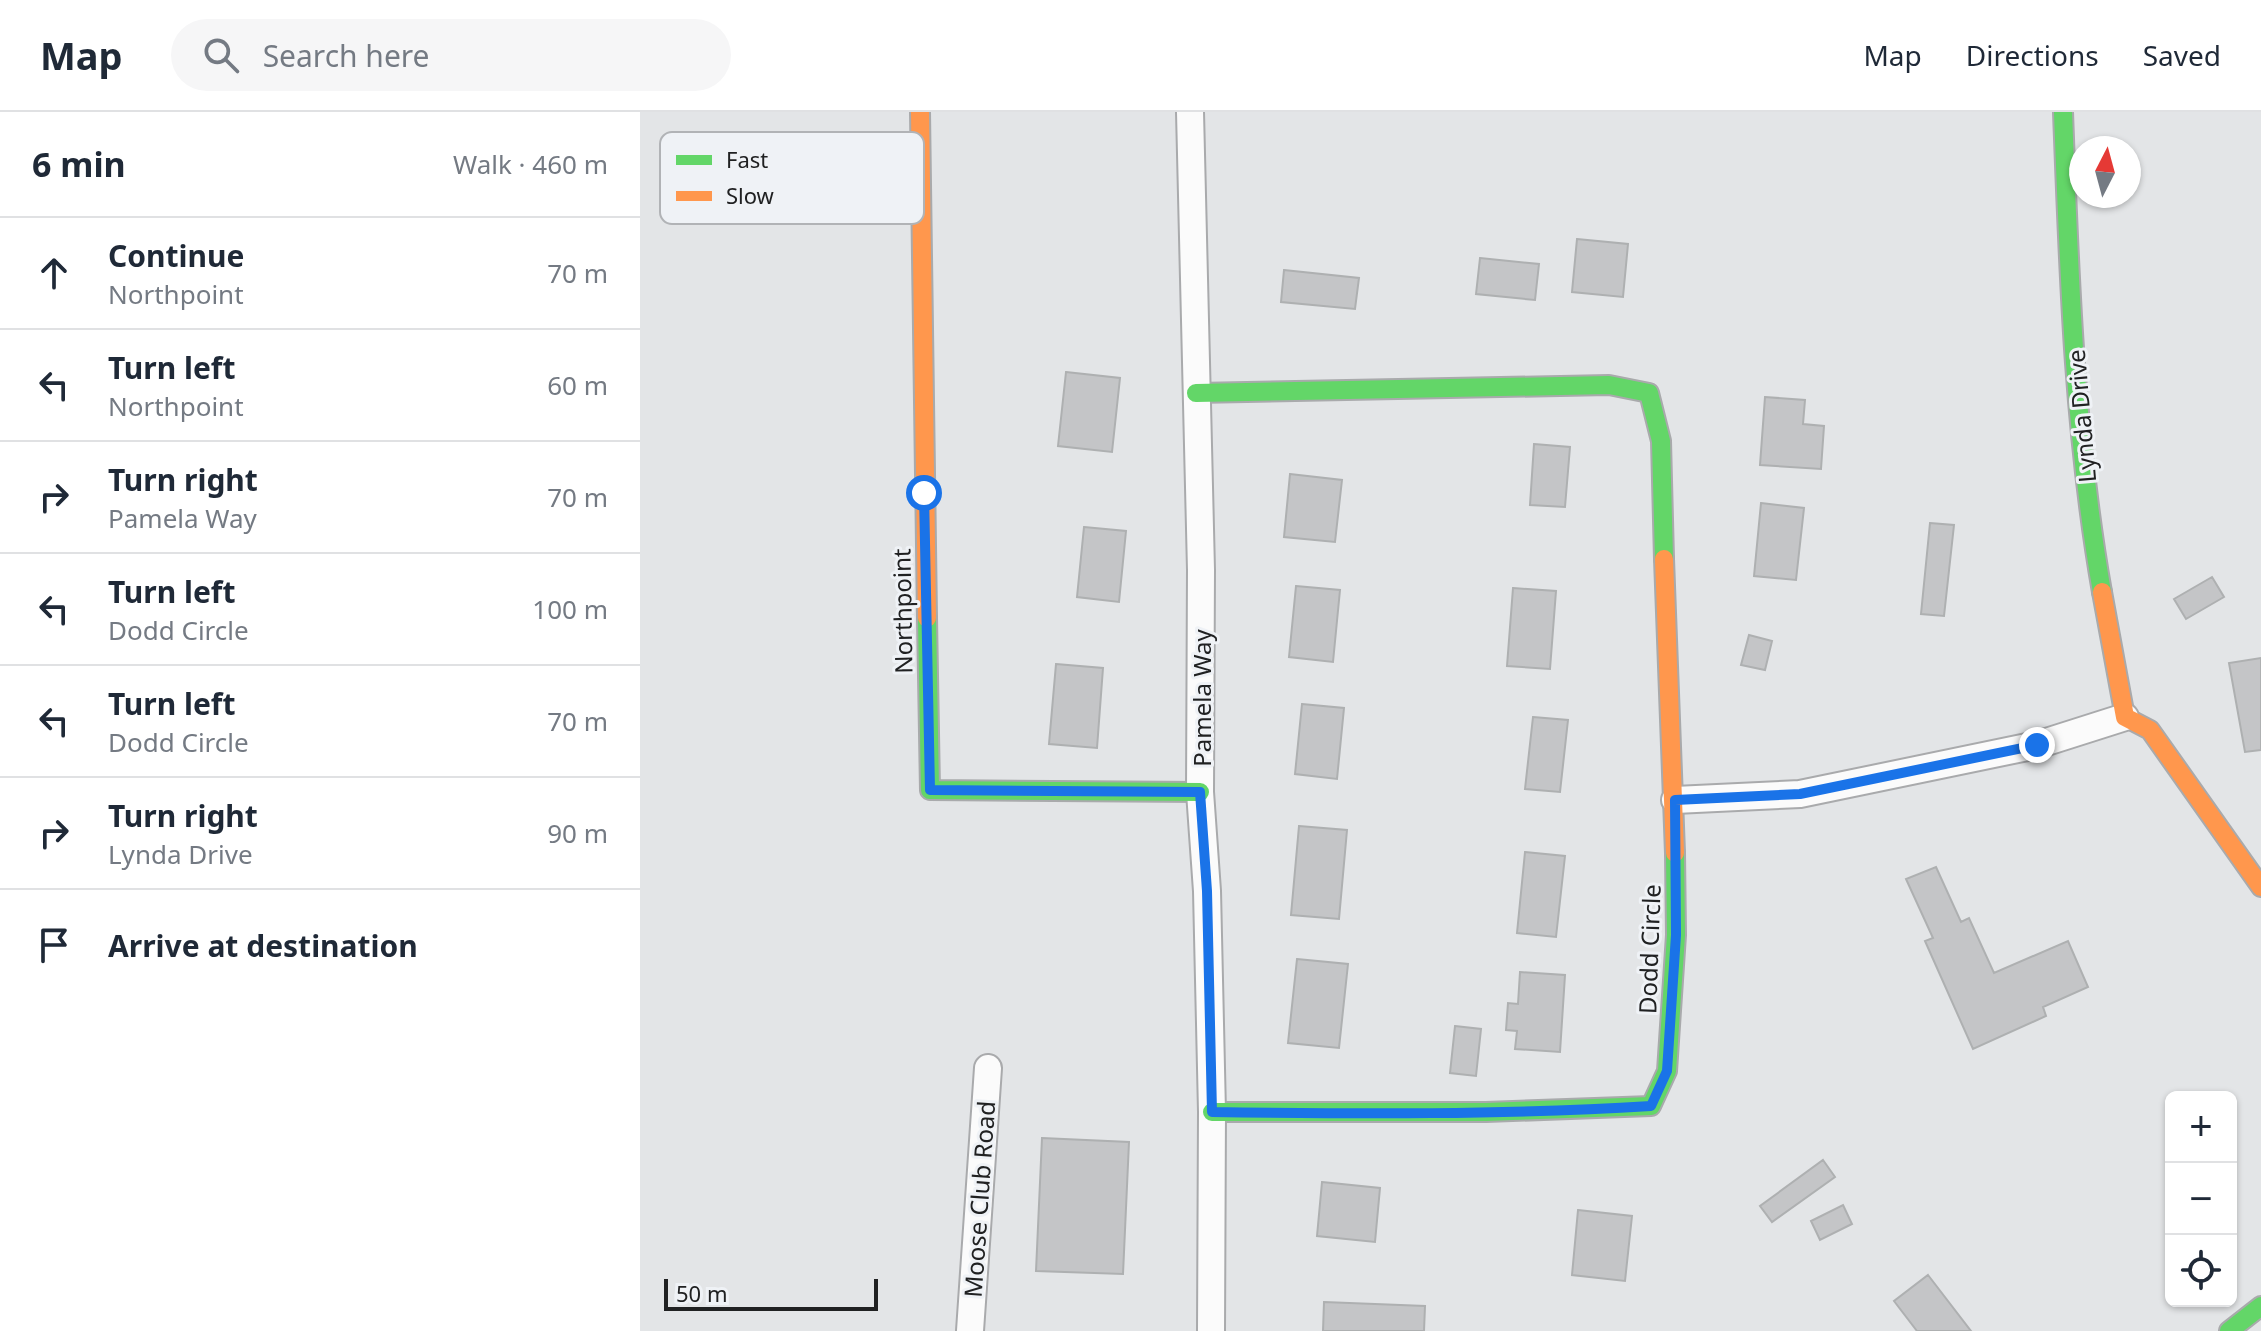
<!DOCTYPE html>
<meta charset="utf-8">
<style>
:root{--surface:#fff;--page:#f6f6f7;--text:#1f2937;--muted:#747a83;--line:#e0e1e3}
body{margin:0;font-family:"Noto Sans",sans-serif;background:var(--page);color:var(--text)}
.controls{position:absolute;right:24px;bottom:24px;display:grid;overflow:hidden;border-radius:12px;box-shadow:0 2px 6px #0004}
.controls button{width:72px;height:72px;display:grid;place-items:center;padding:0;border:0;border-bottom:2px solid var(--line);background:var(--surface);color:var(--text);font:40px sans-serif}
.compass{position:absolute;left:1429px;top:24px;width:72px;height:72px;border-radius:50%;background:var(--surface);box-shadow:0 2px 6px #0004;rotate:6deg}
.scale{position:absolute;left:24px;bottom:20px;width:214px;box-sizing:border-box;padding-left:8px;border:4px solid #202122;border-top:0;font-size:22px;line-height:28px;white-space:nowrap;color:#202122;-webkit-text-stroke:6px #eff2f6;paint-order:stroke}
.stop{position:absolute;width:24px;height:24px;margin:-18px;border:6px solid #1a73e8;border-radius:50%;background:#fff}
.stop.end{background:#1a73e8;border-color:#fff;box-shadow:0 2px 8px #0008}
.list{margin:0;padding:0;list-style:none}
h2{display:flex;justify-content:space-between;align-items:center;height:104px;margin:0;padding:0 32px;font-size:34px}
h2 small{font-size:26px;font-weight:400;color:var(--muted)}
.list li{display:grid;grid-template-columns:52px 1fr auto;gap:24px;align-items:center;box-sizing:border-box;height:112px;padding:0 32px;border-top:2px solid var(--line)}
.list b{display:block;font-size:30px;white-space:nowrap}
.list p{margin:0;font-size:26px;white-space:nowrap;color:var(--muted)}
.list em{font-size:26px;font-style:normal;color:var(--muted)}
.icon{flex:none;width:44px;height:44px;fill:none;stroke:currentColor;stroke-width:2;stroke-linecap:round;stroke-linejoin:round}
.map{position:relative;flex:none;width:1621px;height:1219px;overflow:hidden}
header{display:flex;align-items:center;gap:48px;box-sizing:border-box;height:112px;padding:0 40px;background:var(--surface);border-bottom:2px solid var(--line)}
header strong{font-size:38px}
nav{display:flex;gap:44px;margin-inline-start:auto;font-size:28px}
.search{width:560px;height:72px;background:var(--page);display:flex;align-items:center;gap:20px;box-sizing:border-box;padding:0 28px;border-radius:44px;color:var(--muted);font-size:30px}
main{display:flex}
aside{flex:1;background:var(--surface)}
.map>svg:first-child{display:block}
.building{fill:#c4c5c7;stroke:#aeb0b1;stroke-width:2}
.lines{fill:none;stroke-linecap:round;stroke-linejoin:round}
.street-casing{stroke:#a9aaac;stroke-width:30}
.fast-casing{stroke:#a9aaac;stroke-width:22}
.slow-casing{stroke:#a9aaac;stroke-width:22}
.street{stroke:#fbfbfb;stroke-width:26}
.fast{stroke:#63d668;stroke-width:18}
.slow{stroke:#ff974d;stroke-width:18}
.route{stroke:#1a73e8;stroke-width:10}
.labels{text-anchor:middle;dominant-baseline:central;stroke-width:6;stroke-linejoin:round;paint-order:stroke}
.street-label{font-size:24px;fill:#202122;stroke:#eff2f6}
.key{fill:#eff2f6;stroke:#b1b3b6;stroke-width:2}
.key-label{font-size:22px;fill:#202122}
</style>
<header>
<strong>Map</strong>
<div class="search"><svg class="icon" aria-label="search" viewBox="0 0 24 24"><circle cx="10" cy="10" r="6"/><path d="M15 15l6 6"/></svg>Search here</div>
<nav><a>Map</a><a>Directions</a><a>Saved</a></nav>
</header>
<main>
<aside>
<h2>6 min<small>Walk · 460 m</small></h2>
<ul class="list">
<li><svg class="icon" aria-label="ahead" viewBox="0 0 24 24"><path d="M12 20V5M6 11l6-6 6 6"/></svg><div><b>Continue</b><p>Northpoint</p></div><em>70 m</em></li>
<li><svg class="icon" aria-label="left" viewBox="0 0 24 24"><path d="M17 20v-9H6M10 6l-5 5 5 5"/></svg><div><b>Turn left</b><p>Northpoint</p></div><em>60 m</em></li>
<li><svg class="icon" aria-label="right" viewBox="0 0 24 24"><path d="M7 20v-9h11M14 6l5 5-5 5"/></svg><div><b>Turn right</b><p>Pamela Way</p></div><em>70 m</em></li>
<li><svg class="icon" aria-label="left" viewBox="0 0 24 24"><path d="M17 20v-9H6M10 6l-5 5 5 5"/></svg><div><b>Turn left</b><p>Dodd Circle</p></div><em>100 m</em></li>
<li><svg class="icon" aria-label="left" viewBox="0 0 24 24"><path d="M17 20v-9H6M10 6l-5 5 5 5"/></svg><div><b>Turn left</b><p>Dodd Circle</p></div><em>70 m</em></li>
<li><svg class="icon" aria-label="right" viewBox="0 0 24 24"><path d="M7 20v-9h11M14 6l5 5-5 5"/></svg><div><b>Turn right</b><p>Lynda Drive</p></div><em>90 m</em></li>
<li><svg class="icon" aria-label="arrive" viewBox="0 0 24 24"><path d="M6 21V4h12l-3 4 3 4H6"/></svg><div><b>Arrive at destination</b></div></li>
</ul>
</aside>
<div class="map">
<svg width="1621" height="1219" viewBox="0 0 1621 1219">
<rect width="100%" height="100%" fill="#e3e5e7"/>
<path class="building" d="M937,127L988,132L983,185L932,180Z
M840,146L899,152L895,188L836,182Z
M644,158L719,166L715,197L641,190Z
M426,260L480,266L472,340L418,334Z
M1125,285L1165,288L1163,312L1184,314L1181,357L1120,353Z
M894,332L930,335L925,395L890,393Z
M650,362L702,368L695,430L644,425Z
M1121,391L1164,396L1156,468L1114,464Z
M1290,411L1314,413L1304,504L1281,502Z
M444,415L486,419L479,490L437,485Z
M1572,465L1584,485L1546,507L1534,487Z
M656,474L700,478L693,550L649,545Z
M873,476L916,479L910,557L867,554Z
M1109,523L1132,529L1125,558L1101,553Z
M1621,546V638L1605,640L1589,551Z
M416,552L463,556L457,636L409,632Z
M662,592L704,596L697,667L655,662Z
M893,605L928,608L920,680L885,677Z
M659,714L707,718L699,807L651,803Z
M885,740L925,744L916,825L877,821Z
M1296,755L1321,810L1329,806L1354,861L1428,829L1448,875L1403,895L1406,904L1333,937L1285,829L1293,826L1266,767Z
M657,847L708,852L699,936L648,931Z
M880,860L925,863L920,940L875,937L877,919L866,918L868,891L878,892Z
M815,914L841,917L836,964L810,961Z
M402,1026L489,1030L483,1162L396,1159Z
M1183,1048L1195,1065L1132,1110L1120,1094Z
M682,1070L740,1076L735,1130L677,1124Z
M1203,1093L1212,1112L1180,1128L1171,1109Z
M938,1098L992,1104L985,1169L932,1163Z
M1288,1163L1331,1219H1277L1254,1189Z
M684,1190L785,1194L784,1219H683Z"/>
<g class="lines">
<g class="street-casing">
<path id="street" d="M550,0L561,458L560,680L567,779L572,1000L571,1219
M1035,688L1160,682L1397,633L1485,605
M330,1219L348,956"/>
</g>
<g class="fast-casing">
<path id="fast" d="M1423,0C1429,160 1434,321 1462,480
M556,281L969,273L1009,281L1021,329L1024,447
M287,506L290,678L560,680
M572,1000H846L1011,994L1027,959L1036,823L1035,741
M1589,1219L1621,1194"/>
</g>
<g class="slow-casing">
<path id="slow" d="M280,0L287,506
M1024,447L1035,741
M1462,480L1485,605L1510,618L1621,775"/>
</g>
<use href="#street" class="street"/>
<use href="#fast" class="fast"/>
<use href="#slow" class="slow"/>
</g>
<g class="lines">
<path class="route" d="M284,381L290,678L560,680L567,779L572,1000C718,1002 864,1003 1011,994L1027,959L1036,823L1035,688L1160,682L1397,633"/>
</g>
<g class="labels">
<g class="street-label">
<text transform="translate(1441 304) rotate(-95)">Lynda Drive</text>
<text transform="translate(262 499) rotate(-91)">Northpoint</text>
<text transform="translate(561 586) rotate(-90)">Pamela Way</text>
<text transform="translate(1009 837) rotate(-88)">Dodd Circle</text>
<text transform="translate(339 1087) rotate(-86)">Moose Club Road</text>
</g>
</g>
<rect x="20" y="20" width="264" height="92" rx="12" class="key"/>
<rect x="36" y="43" width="36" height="10" fill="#63d668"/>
<rect x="36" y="79" width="36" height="10" fill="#ff974d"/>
<g class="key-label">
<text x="86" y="56">Fast</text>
<text x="86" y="92">Slow</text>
</g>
</svg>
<div class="controls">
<button>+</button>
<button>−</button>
<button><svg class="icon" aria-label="locate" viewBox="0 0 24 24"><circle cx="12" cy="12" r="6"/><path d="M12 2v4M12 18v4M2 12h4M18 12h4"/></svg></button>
</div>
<svg class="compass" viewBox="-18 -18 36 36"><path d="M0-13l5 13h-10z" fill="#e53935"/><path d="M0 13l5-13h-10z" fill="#747a83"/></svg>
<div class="scale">50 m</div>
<div class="stop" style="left:284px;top:381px"></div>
<div class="stop end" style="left:1397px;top:633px"></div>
</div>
</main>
